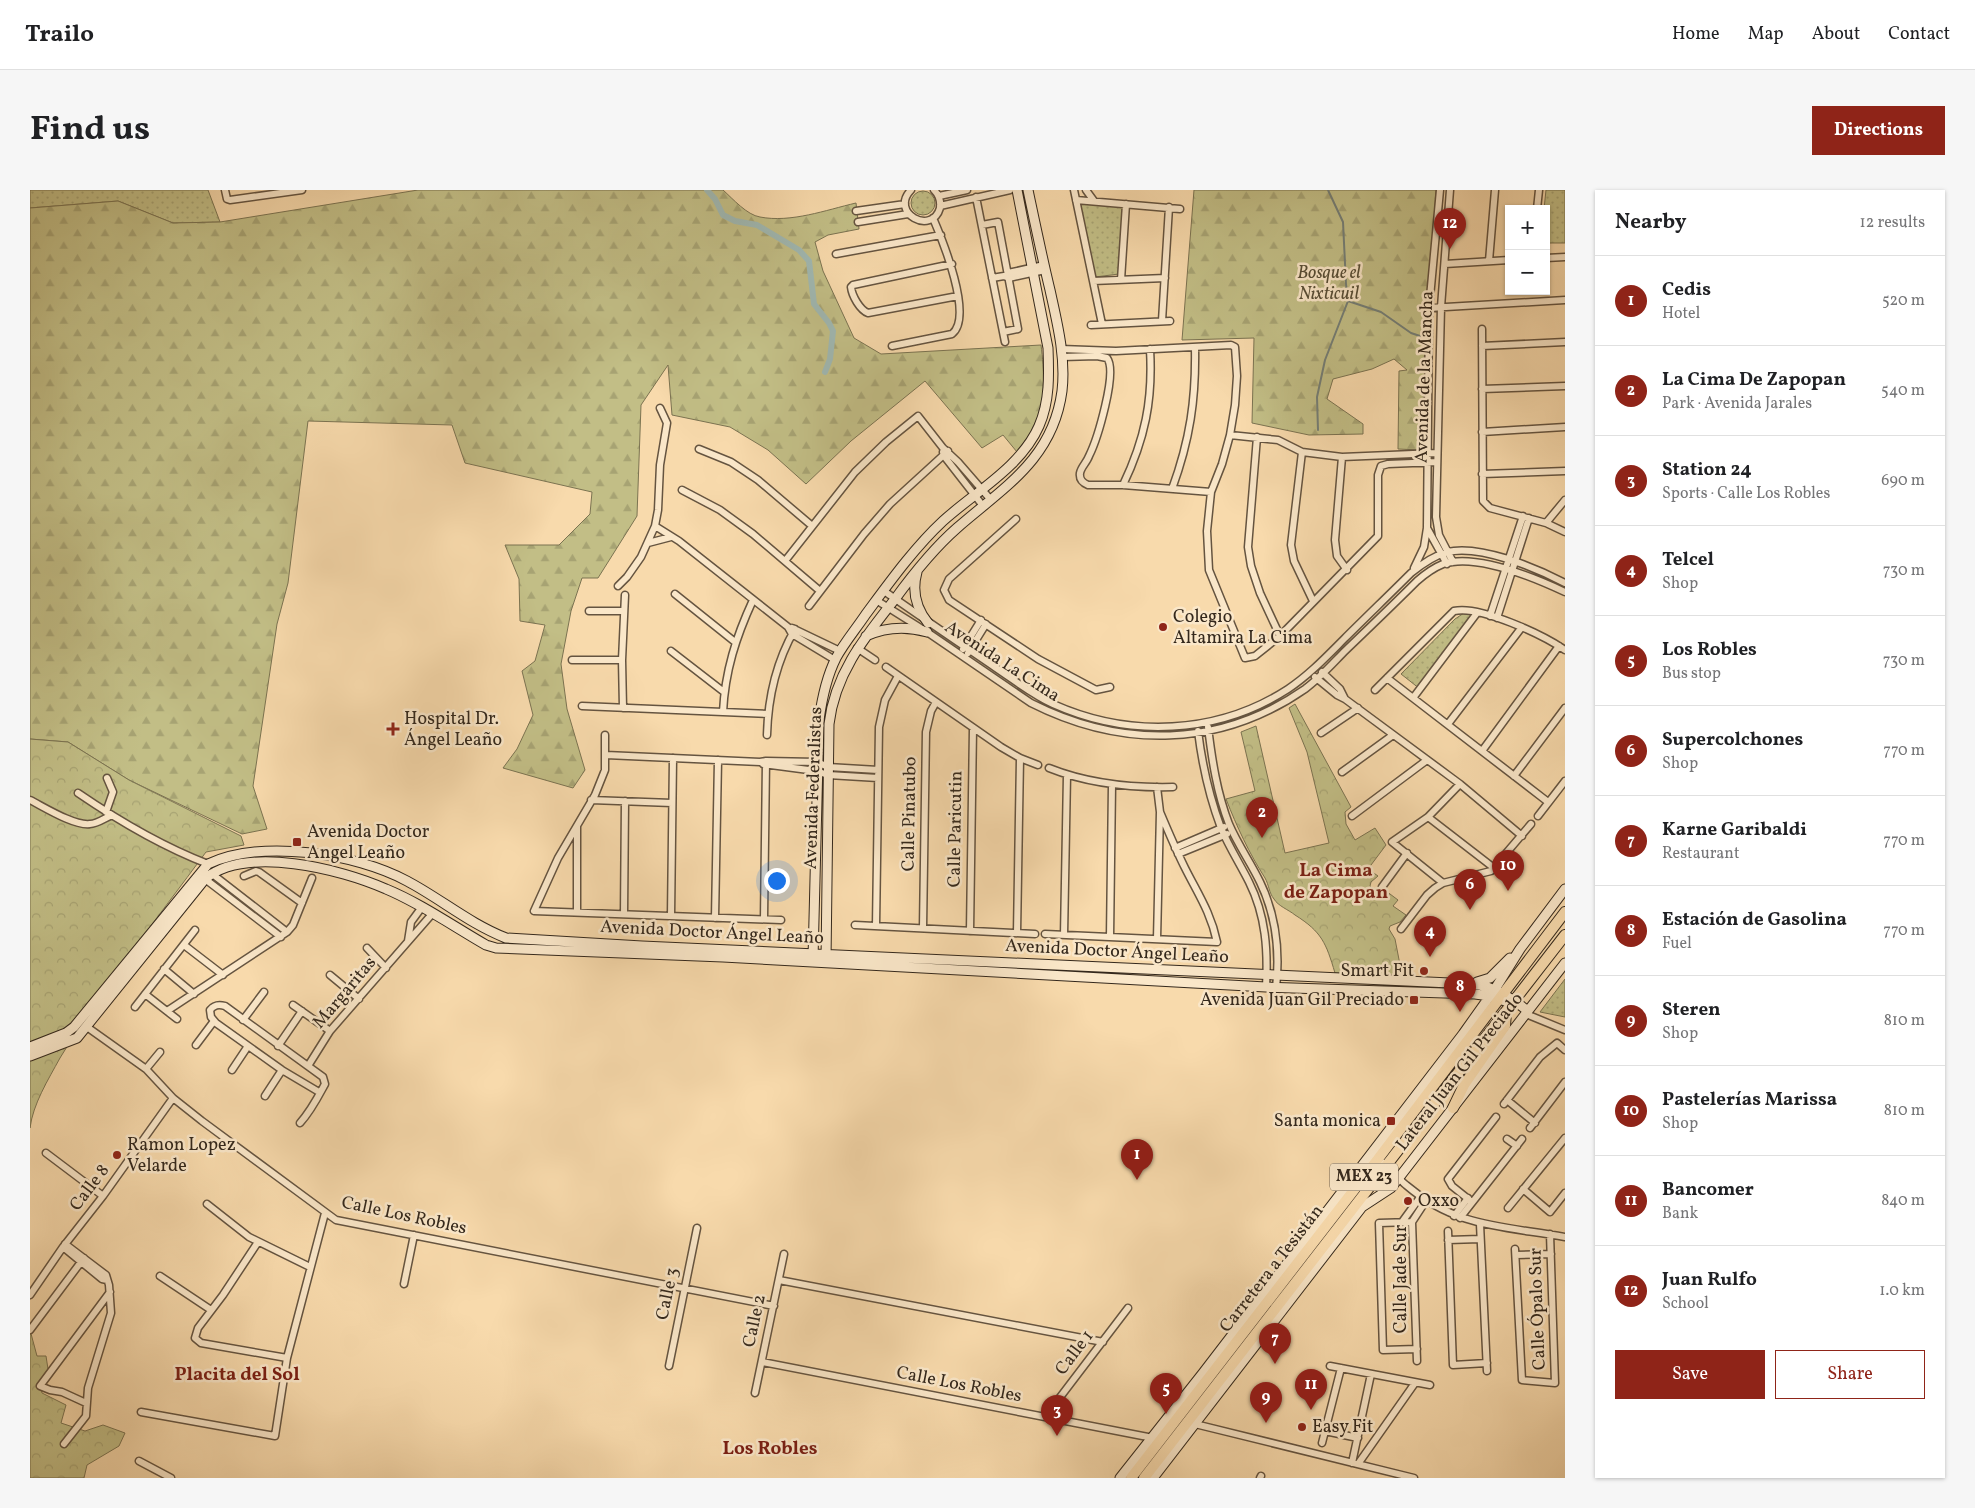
<!DOCTYPE html>
<meta charset="utf-8">
<style>
:root{--surface:#fff;--page:#f6f6f6;--text:#202124;--muted:#757577;--line:#e0e0e0;--accent:#8f2418}
body{margin:0;font-family:Vollkorn,serif;background:var(--page);color:var(--text)}
.controls{position:absolute;right:15px;top:15px;display:grid;overflow:hidden;border-radius:0px;box-shadow:0 1px 4px #0004}
.controls button{width:45px;height:45px;display:grid;place-items:center;padding:0;border:0;border-bottom:1px solid var(--line);background:var(--surface);color:var(--text);font:25px sans-serif}
.you{position:absolute;left:746px;top:690px;width:18px;height:18px;margin:-12px;border:4px solid #fff;border-radius:50%;background:#1a73e8;box-shadow:0 0 0 8px #1a73e833}
.badge{display:grid;place-items:center;width:32px;height:32px;border-radius:50%;background:var(--accent);color:#fff;font-size:16px;font-weight:700}
.pin{position:absolute;translate:-50% -41px;filter:drop-shadow(0 1px 2px #0008)}
.pin::after{content:'';position:absolute;top:26px;width:18px;height:15px;background:inherit;clip-path:polygon(0 0,100% 0,50% 100%)}
.list{margin:0;padding:0;list-style:none}
h2{display:flex;justify-content:space-between;align-items:center;height:65px;margin:0;padding:0 20px;font-size:21px}
h2 small{font-size:16px;font-weight:400;color:var(--muted)}
.list li{display:grid;grid-template-columns:32px 1fr auto;gap:15px;align-items:center;box-sizing:border-box;height:90px;padding:0 20px;border-top:1px solid var(--line)}
.list b{display:block;font-size:19px;white-space:nowrap}
.list p{margin:0;font-size:16px;white-space:nowrap;color:var(--muted)}
.list em{font-size:16px;font-style:normal;color:var(--muted)}
.actions{display:flex;gap:10px;padding:15px 20px}
.actions a{flex:1;padding:11px 0;border:1px solid var(--accent);border-radius:0px;text-align:center;font-size:18px;color:var(--accent)}
.actions .main{background:var(--accent);color:#fff}
.map{position:relative;flex:none;width:1535px;height:1288px;overflow:hidden;border-radius:0px}
header{display:flex;align-items:center;gap:30px;box-sizing:border-box;height:70px;padding:0 25px;background:var(--surface);border-bottom:1px solid var(--line)}
header strong{font-size:24px}
nav{display:flex;gap:28px;margin-inline-start:auto;font-size:18px}
.intro{display:flex;align-items:center;justify-content:space-between;box-sizing:border-box;height:120px;padding:0 30px}
h1{margin:0;font-size:35px}
.button{padding:12px 22px;border-radius:0px;background:var(--accent);color:#fff;font-size:18px;font-weight:700}
main{display:flex;gap:30px;padding:0 30px}
aside{flex:1;background:var(--surface);border-radius:0px;box-shadow:0 1px 4px #0004}
.map>svg:first-child{display:block}
.grass{fill:url(#grass-dots);stroke:#7b7351}
.forest{fill:url(#forest-firs);stroke:#7b7351}
.park{fill:url(#park-crowns);stroke:#7b7351}
.lines{fill:none;stroke-linecap:round;stroke-linejoin:round}
.stream{stroke:#757f77;stroke-width:2}
.canal{stroke:#a0b9b3;stroke-width:6}
.street-casing{stroke:#655440;stroke-width:9}
.secondary-casing{stroke:#34281c;stroke-width:11}
.primary-casing{stroke:#34281c;stroke-width:12}
.street{stroke:#fae7c9;stroke-width:6}
.secondary{stroke:#fae7c9;stroke-width:9}
.primary{stroke:#f8daac;stroke-width:10}
.poi-dot{fill:#8f2418;stroke:#fae7c9;stroke-width:2}
.labels{text-anchor:middle;dominant-baseline:central;stroke-width:5;stroke-linejoin:round;paint-order:stroke}
.shield{fill:#fae7c9;stroke:#6f6150;stroke-width:1}
.shield-label{font-size:16px;font-weight:bold;fill:#34281c}
.park-label{font-size:18px;font-style:italic;fill:#584e36;stroke:#fae7c9}
.street-label{font-size:18px;fill:#34281c;stroke:#fae7c9}
.poi-label{font-size:18px;fill:#34281c;stroke:#fae7c9;text-anchor:start}
.neighbourhood-label{font-size:19px;font-weight:bold;fill:#7a1f14;stroke:#fae7c9}
</style>
<header>
<strong>Trailo</strong>
<nav><a>Home</a><a>Map</a><a>About</a><a>Contact</a></nav>
</header>
<div class="intro"><h1>Find us</h1><a class="button">Directions</a></div>
<main>
<div class="map">
<svg width="1535" height="1288" viewBox="0 0 1535 1288">
<defs>
<pattern id="grass-dots" width="8" height="8" patternUnits="userSpaceOnUse" patternTransform="scale(1.25)"><rect width="8" height="8" fill="#c2be86"/><path d="M2 2h.1M6 6h.1" fill="none" stroke="#a7a373" stroke-width="1.8" stroke-linecap="round"/></pattern>
<pattern id="forest-firs" width="22" height="20" patternUnits="userSpaceOnUse" patternTransform="scale(1.25)"><rect width="22" height="20" fill="#c2be86"/><path d="M5 1l3.5 6h-7zM16 11l3.5 6h-7z" fill="#a7a373"/></pattern>
<pattern id="park-crowns" width="20" height="18" patternUnits="userSpaceOnUse" patternTransform="scale(1.25)"><rect width="20" height="18" fill="#c2be86"/><path d="M2 6a3 3 0 1 1 6 0M12 15a3 3 0 1 1 6 0" fill="none" stroke="#a7a373"/></pattern>
</defs>
<rect width="100%" height="100%" fill="#f8daac"/>
<filter id="stains"><feTurbulence type="fractalNoise" baseFrequency=".004" numOctaves="4"/><feColorMatrix values="0 0 0 0 .2 0 0 0 0 .09 0 0 0 0 .02 0 0 0 .5 -.17"/></filter>
<radialGradient id="worn" r=".72"><stop offset=".6" stop-color="#630" stop-opacity="0"/><stop offset="1" stop-color="#630" stop-opacity=".3"/></radialGradient>
<path class="grass" d="M0,0H178L190,32L143,33L88,11L0,18Z
M1516,0H1535V53H1516V19H1514Z
M881 13a12 12 0 1 1 24 0a12 12 0 1 1-24 0Z
M1050,13L1094,17L1089,84L1065,87Z
M1434,423H1447L1390,499L1371,484L1425,429Z
M1535,789V827L1510,822Z"/>
<path class="forest" d="M388,0H693C703,9 717,25 730,27C761,33 796,20 826,13L829,39L798,45L785,52L793,81L824,148L851,164L1011,155C1014,180 1016,208 1006,232C1002,243 993,253 987,262L973,245L952,258L895,191L821,251L776,294L738,260L700,237L642,225L638,175L611,215L607,326L568,388H552L541,421L531,474L537,519L555,580L543,598L473,578L487,559L503,525L492,481L505,471L515,435L490,431L489,389L475,355H529L560,324L562,302L435,273L422,235L278,231L258,393L247,434L223,596L237,639L212,644L99,590L38,552L0,549V18L88,11L143,33L190,32Z
M1164,0H1406L1390,260L1368,259L1369,181L1377,180L1364,169L1342,179L1303,189L1297,209L1333,234V244L1279,245L1222,233L1224,148L1152,150Z"/>
<path class="park" d="M1265,514L1321,617L1315,622L1316,634L1325,650L1345,638L1356,655L1338,679L1348,686L1341,692L1340,696L1346,704H1353L1356,701L1368,710L1363,716L1376,725L1370,732L1360,736L1359,739L1365,749L1372,785L1305,783C1296,753 1292,742 1265,725C1259,720 1248,716 1244,709C1239,703 1239,695 1235,688C1219,663 1207,637 1196,609L1225,601L1211,542L1226,536L1255,663L1299,653L1277,562L1259,518Z
M0,549L38,552L99,590L211,646L214,655L176,662C126,730 73,796 30,868C18,890 3,914 0,938Z
M0,1140L7,1166H16L18,1179L10,1193L12,1203L36,1215L31,1233L55,1241L73,1235L95,1243L89,1256L57,1275L54,1288H0Z"/>
<g class="lines">
<path class="stream" d="M1318,111L1351,122L1381,143L1396,148
M1288,240L1287,207L1295,170L1318,111L1316,94L1313,32L1298,0"/>
<path class="canal" d="M677,0L685,9L693,25L705,31L727,35L769,60L779,71L784,114L799,133L803,141L800,169L795,182"/>
<g class="street-casing">
<path id="street" d="M195,0L197,9L200,10L272,0
M881,0C859,23 902,46 910,18C911,10 909,5 904,0
M1044,0L1072,134
M1056,0L1064,11
M1420,0L1411,117L1406,327L1409,345L1423,372
M909,6L937,0
M946,7L975,152
M1046,10L1150,19
M910,16L980,0
M1507,19L1509,0
M826,21L875,14
M828,32L878,24
M952,35L968,32L988,139L973,142
M806,64L911,45
M1516,68L1535,67
M1459,71L1465,0
M922,74L823,95L821,97C822,106 830,120 838,123L928,106
M1415,74L1479,70
M975,86L978,83L1014,75
M962,88L974,86L979,88L1015,80
M1091,90L1096,14
M1063,91L1135,88
M1399,118L1535,110
M1132,131L1139,17
M1061,135L1140,131
M1452,139L1453,311L1460,318L1516,333L1535,342
M862,156L922,144C944,127 912,49 903,28
M1452,156L1535,152
M1031,159L1086,161L1201,155L1205,157L1207,186L1205,215L1200,245L1192,274L1181,302L1177,341L1179,380L1215,468L1225,466L1250,446L1348,346V285L1351,276L1358,274L1407,272
M1032,167L1067,166L1077,168C1088,182 1067,250 1059,266C1057,272 1051,277 1050,283C1049,290 1053,293 1058,295H1093L1181,302
M1452,199L1535,196
M1452,242L1535,237
M1200,245L1248,250L1272,262L1312,267L1407,263
M1227,247L1218,357L1221,376L1230,403L1250,446
M669,259L701,272L728,290L781,335
M913,262L914,266L953,316
M1272,262L1261,355L1264,371L1283,411
M1312,267L1305,350L1307,366L1317,380
M1452,284L1535,281
M1093,295C1115,249 1123,210 1120,159
M1142,299C1160,250 1166,209 1165,157
M652,300L690,320L723,344L790,401
M986,329L919,389L914,400L919,410L1008,469L1066,500L1080,497
M1516,333L1535,310
M625,336L649,351L758,437L762,444L805,470
M1397,338L1417,374
M618,353L641,347
M755,371L825,282L856,252L888,226L913,258L928,272L961,310
M1384,378L1394,357L1397,338L1399,118L1410,0
M588,396L597,387L611,367L625,336L628,320L630,275L637,233L630,218
M854,401C891,427 928,452 966,478C984,490 1003,505 1023,514C1099,548 1187,545 1258,499C1279,485 1296,467 1314,449C1336,427 1359,405 1381,383C1392,374 1403,366 1417,362C1450,354 1506,378 1535,393
M645,404L705,452
M846,410L897,442L1001,513C1092,559 1190,558 1275,499C1290,488 1303,473 1316,460C1340,437 1364,414 1387,391C1395,384 1403,378 1413,374C1446,363 1505,388 1535,402
M779,416L834,344L860,314L918,261
M559,421H594
M1460,426L1493,326
M1467,428L1499,328
M762,438L810,461
M827,458L845,470
M933,459L951,430
M641,461L694,502
M938,463L956,434
M542,470H592
M856,477L971,557L990,568L1008,575
M1292,482L1310,499L1315,509
M1285,487L1307,505L1315,509L1430,594L1492,646
M1357,488L1518,612
M1345,500L1424,421C1450,415 1513,445 1535,460
M1383,508L1447,423
M552,516L738,524
M593,518L592,470L595,405
M693,522C695,481 706,447 723,410
M1418,534L1492,437
M1178,537C1182,570 1187,603 1199,634C1208,655 1221,673 1230,692C1246,725 1250,762 1246,798
M1168,541C1172,574 1179,606 1191,638C1199,657 1210,674 1219,692C1236,726 1238,761 1236,797
M1291,543L1328,518
M575,545V580L565,605L528,668L504,721L751,730
M737,545C738,507 746,472 765,439
M1452,561L1529,456
M576,565L730,572L736,571L787,572L798,577L848,580
M733,574L786,581L798,585L848,588
M1019,578C1059,594 1100,598 1143,597
M1312,582L1363,545
M1484,586L1535,518
M48,603C89,631 131,656 178,674
M0,610C14,617 44,636 60,634C67,634 75,628 82,625
M561,610L642,613
M76,622L83,602L77,588
M1322,626L1397,570
M1508,626L1535,591
M1398,627L1464,678
M547,636V722
M1145,658L1194,637
M1148,664L1197,644
M181,683L257,742
M214,686L226,681L229,682L272,713
M175,689L251,747
M1413,693L1362,652L1398,627L1430,594
M1352,697L1377,663
M594,724L595,611
M641,726L643,568
M685,728L688,570
M734,729L736,571
M825,735L1005,744
M846,736L849,537L855,510L868,486
M893,738L896,542L901,521L906,512
M1371,739L1397,705L1405,698L1413,693L1461,681L1501,634
M940,741L943,538
M987,743L990,568
M1015,744L1187,752C1181,723 1168,704 1155,678C1146,660 1138,641 1130,622
M1034,745L1037,585
M1080,747L1082,595
M1127,749L1130,622L1127,597
M378,751L381,732L392,717
M154,755L193,785
M337,758L356,778
M134,779L164,804
M300,785L329,809
M115,804L147,829
M263,815L300,841
M105,817L165,740
M137,821L257,742L263,735L282,688
M1496,824L1535,840
M213,830L234,802
M57,837L116,879L143,908L172,931L306,1030L744,1116
M166,855L184,831
M248,856L272,821
M278,876L300,841L402,724
M116,879L130,862
M202,880L218,856
M235,906L252,880
M1477,910L1505,933
M1474,914L1510,867L1527,853L1535,860
M270,933C281,921 288,907 295,894L293,887L195,816C188,814 184,815 180,820L181,827L186,833L252,880L289,902
M1500,938L1535,892
M1477,949L1487,956
M16,963L73,1006
M1354,973C1363,979 1368,989 1376,995C1426,1038 1474,1036 1535,1047
M1493,999L1520,1022L1535,1003
M1442,1012L1422,996L1418,989L1466,927
M177,1014L219,1047L280,1077
M1478,1018L1535,948
M1424,1026L1438,1008
M1430,1028L1492,949
M1372,1032L1391,1006
M1382,1032L1349,1033L1353,1160L1387,1159
M1450,1034L1457,1181
M1418,1041L1423,1175L1457,1173
M1418,1050L1450,1049
M228,1052L193,1105L168,1138L165,1148L171,1153L257,1168
M33,1057L72,1089L77,1090
M1485,1059L1492,1190L1525,1193L1520,1044
M1486,1065L1521,1064
M130,1086L181,1120
M749,1090L1073,1152
M374,1094L384,1045
M0,1105L33,1057L73,1006L143,908
M0,1140L54,1068
M1387,1171L1382,1032L1397,1009
M732,1172L1123,1248
M639,1176L667,1038
M1300,1176L1400,1195
M725,1203L754,1064
M56,1213L32,1202L20,1200L10,1196L80,1102
M111,1222L245,1246L257,1168L295,1023
M1015,1227L1098,1118
M1165,1234L1384,1288
M1295,1241L1328,1248
M1292,1253L1311,1178
M34,1254L56,1226L58,1198L81,1123L79,1095L76,1085L35,1054
M109,1271L141,1288
M1322,1273L1341,1184
M1328,1274L1385,1193
M1230,1288L1231,1286"/>
</g>
<g class="secondary-casing">
<path id="secondary" d="M887,382C882,400 886,418 898,433
M836,446C856,437 876,436 897,442
M783,769L789,530C792,508 796,488 806,468C814,453 826,439 836,424C859,393 884,358 913,331C945,302 991,277 1009,236C1020,211 1019,184 1018,158L987,0
M796,771L799,534C805,483 835,447 865,409C884,383 903,359 927,338C974,297 1023,269 1032,201C1036,167 1027,132 1020,100C1012,67 1005,33 998,0
M1447,792L1460,788L1480,768
M0,857L36,843L44,837L178,674C232,649 325,663 377,691C411,709 440,734 476,748L612,756L1442,794C1464,796 1481,808 1498,821
M0,866L47,848L175,689C216,655 311,679 356,699C390,713 423,736 456,755L466,758L693,767L1236,797L1445,804L1460,806L1475,811
M1090,1288L1173,1183L1433,844L1465,799L1490,759L1535,699
M1123,1288L1332,1017L1361,998L1535,773"/>
</g>
<g class="primary-casing">
<path id="primary" d="M1423,918L1434,895L1475,836L1476,822
M1101,1288L1348,969L1535,722
M1114,1288L1535,745"/>
</g>
<use href="#street" class="street"/>
<use href="#secondary" class="secondary"/>
<use href="#primary" class="primary"/>
</g>
<g class="poi-dot">
<circle cx="1133" cy="437" r="5"/>
<path d="M360.5 531.5h5v5h5v5h-5v5h-5v-5h-5v-5h5z"/>
<rect x="262" y="647" width="10" height="10" rx="2.5"/>
<circle cx="1394" cy="781" r="5"/>
<rect x="1379" y="805" width="10" height="10" rx="2.5"/>
<rect x="1356" y="926" width="10" height="10" rx="2.5"/>
<circle cx="87" cy="965" r="5"/>
<circle cx="1378" cy="1011" r="5"/>
<circle cx="1272" cy="1237" r="5"/>
</g>
<g class="labels">
<rect class="shield" x="1300" y="973.5" width="68" height="27" rx="4"/>
<g class="shield-label">
<text x="1334" y="987">MEX 23</text>
</g>
<g class="park-label">
<text x="1299" y="83">Bosque el<tspan x="1299" dy="21">Nixticuil</tspan></text>
</g>
<g class="street-label">
<text transform="translate(1395 187) rotate(-88)">Avenida de la Mancha</text>
<text transform="translate(972 472) rotate(33)">Avenida La Cima</text>
<text transform="translate(784 598) rotate(-88)">Avenida Federalistas</text>
<text transform="translate(880 624) rotate(-89)">Calle Pinatubo</text>
<text transform="translate(926 639) rotate(-89)">Calle Paricutin</text>
<text transform="translate(682 743) rotate(3)">Avenida Doctor Ángel Leaño</text>
<text transform="translate(1087 762) rotate(3)">Avenida Doctor Ángel Leaño</text>
<text transform="translate(315 803) rotate(-50)">Margaritas</text>
<text transform="translate(1430 882) rotate(-52)">Lateral Juan Gil Preciado</text>
<text transform="translate(60 998) rotate(-53)">Calle 8</text>
<text transform="translate(374 1026) rotate(12)">Calle Los Robles</text>
<text transform="translate(1242 1079) rotate(-52)">Carretera a Tesistán</text>
<text transform="translate(1371 1089) rotate(-90)">Calle Jade Sur</text>
<text transform="translate(638 1104) rotate(-78)">Calle 3</text>
<text transform="translate(1508 1119) rotate(-92)">Calle Ópalo Sur</text>
<text transform="translate(725 1131) rotate(-78)">Calle 2</text>
<text transform="translate(1045 1163) rotate(-53)">Calle 1</text>
<text transform="translate(929 1195) rotate(11)">Calle Los Robles</text>
</g>
<g class="poi-label">
<text x="1143" y="427">Colegio<tspan x="1143" dy="21">Altamira La Cima</tspan></text>
<text x="374" y="529">Hospital Dr.<tspan x="374" dy="21">Ángel Leaño</tspan></text>
<text x="277" y="642">Avenida Doctor<tspan x="277" dy="21">Angel Leaño</tspan></text>
<text x="1384" y="781" text-anchor="end">Smart Fit</text>
<text x="1374" y="810" text-anchor="end">Avenida Juan Gil Preciado</text>
<text x="1351" y="931" text-anchor="end">Santa monica</text>
<text x="97" y="955">Ramon Lopez<tspan x="97" dy="21">Velarde</tspan></text>
<text x="1388" y="1011">Oxxo</text>
<text x="1282" y="1237">Easy Fit</text>
</g>
<g class="neighbourhood-label">
<text x="1306" y="681">La Cima<tspan x="1306" dy="22">de Zapopan</tspan></text>
<text x="207" y="1185">Placita del Sol</text>
<text x="740" y="1259">Los Robles</text>
</g>
</g>
<rect width="100%" height="100%" filter="url(#stains)"/>
<rect width="100%" height="100%" fill="url(#worn)"/>
</svg>
<div class="controls">
<button>+</button>
<button>−</button>
</div>
<div class="you"></div>
<div class="pin badge" style="left:1107px;top:990px">1</div>
<div class="pin badge" style="left:1232px;top:648px">2</div>
<div class="pin badge" style="left:1027px;top:1246px">3</div>
<div class="pin badge" style="left:1400px;top:767px">4</div>
<div class="pin badge" style="left:1136px;top:1224px">5</div>
<div class="pin badge" style="left:1440px;top:720px">6</div>
<div class="pin badge" style="left:1245px;top:1174px">7</div>
<div class="pin badge" style="left:1430px;top:822px">8</div>
<div class="pin badge" style="left:1236px;top:1233px">9</div>
<div class="pin badge" style="left:1478px;top:701px">10</div>
<div class="pin badge" style="left:1281px;top:1220px">11</div>
<div class="pin badge" style="left:1420px;top:59px">12</div>
</div>
<aside>
<h2>Nearby<small>12 results</small></h2>
<ul class="list">
<li><span class="badge">1</span><div><b>Cedis</b><p>Hotel</p></div><em>520 m</em></li>
<li><span class="badge">2</span><div><b>La Cima De Zapopan</b><p>Park · Avenida Jarales</p></div><em>540 m</em></li>
<li><span class="badge">3</span><div><b>Station 24</b><p>Sports · Calle Los Robles</p></div><em>690 m</em></li>
<li><span class="badge">4</span><div><b>Telcel</b><p>Shop</p></div><em>730 m</em></li>
<li><span class="badge">5</span><div><b>Los Robles</b><p>Bus stop</p></div><em>730 m</em></li>
<li><span class="badge">6</span><div><b>Supercolchones</b><p>Shop</p></div><em>770 m</em></li>
<li><span class="badge">7</span><div><b>Karne Garibaldi</b><p>Restaurant</p></div><em>770 m</em></li>
<li><span class="badge">8</span><div><b>Estación de Gasolina</b><p>Fuel</p></div><em>770 m</em></li>
<li><span class="badge">9</span><div><b>Steren</b><p>Shop</p></div><em>810 m</em></li>
<li><span class="badge">10</span><div><b>Pastelerías Marissa</b><p>Shop</p></div><em>810 m</em></li>
<li><span class="badge">11</span><div><b>Bancomer</b><p>Bank</p></div><em>840 m</em></li>
<li><span class="badge">12</span><div><b>Juan Rulfo</b><p>School</p></div><em>1.0 km</em></li>
</ul>
<div class="actions"><a class="main">Save</a><a>Share</a></div>
</aside>
</main>
